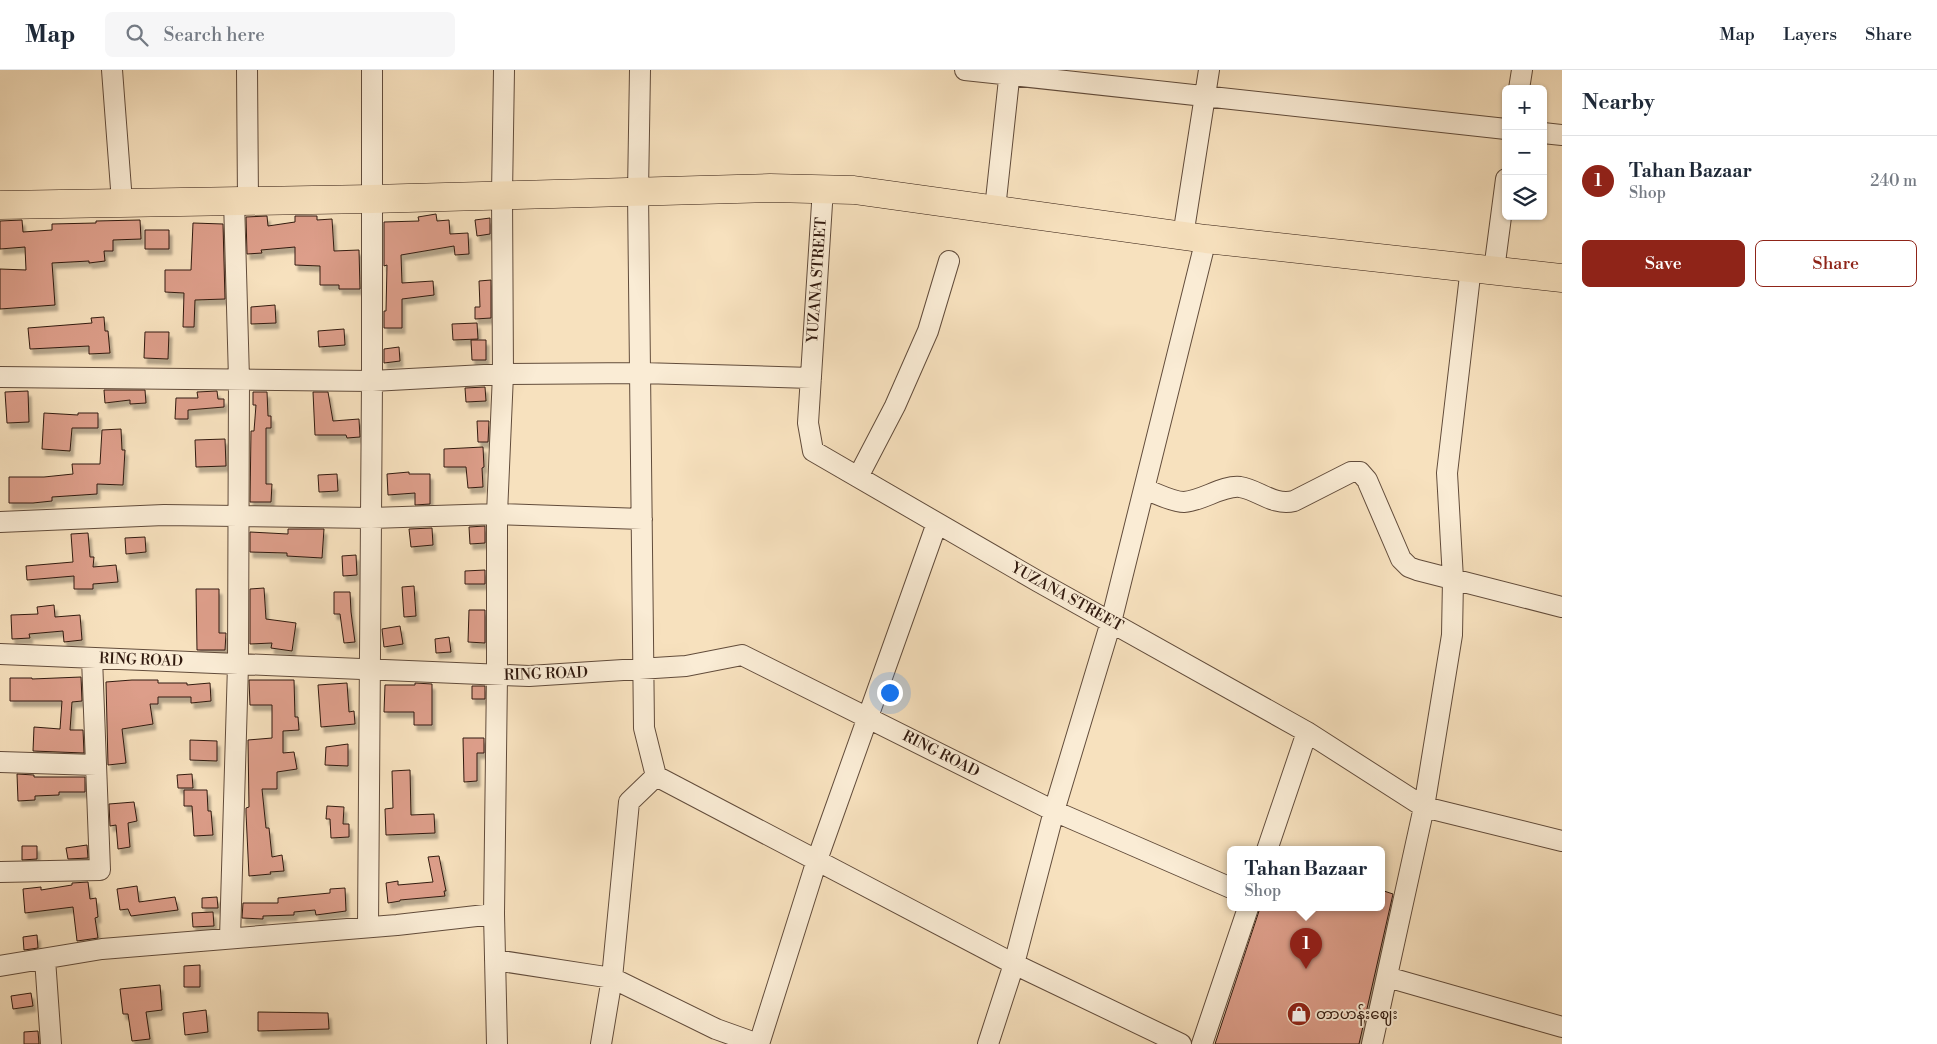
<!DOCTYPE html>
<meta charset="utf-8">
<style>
:root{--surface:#fff;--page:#f6f6f7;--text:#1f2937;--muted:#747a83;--line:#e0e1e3;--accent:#8f2418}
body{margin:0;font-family:"Libre Bodoni","Noto Sans Myanmar",serif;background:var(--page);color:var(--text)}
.controls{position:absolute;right:15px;top:15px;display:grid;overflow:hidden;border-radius:8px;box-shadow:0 1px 4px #0004}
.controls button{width:45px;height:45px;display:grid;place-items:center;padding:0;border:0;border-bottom:1px solid var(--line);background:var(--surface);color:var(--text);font:25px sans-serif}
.you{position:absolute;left:889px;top:622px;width:18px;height:18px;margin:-12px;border:4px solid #fff;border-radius:50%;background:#1a73e8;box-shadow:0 0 0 8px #1a73e833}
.badge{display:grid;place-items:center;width:32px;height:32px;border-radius:50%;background:var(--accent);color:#fff;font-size:16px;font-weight:700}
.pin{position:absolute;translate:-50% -41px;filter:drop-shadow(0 1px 2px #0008)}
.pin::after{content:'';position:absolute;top:26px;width:18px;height:15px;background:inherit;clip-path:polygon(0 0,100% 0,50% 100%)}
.popup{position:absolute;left:1227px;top:776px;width:158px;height:65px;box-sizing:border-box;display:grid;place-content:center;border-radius:8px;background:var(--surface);filter:drop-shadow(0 1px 4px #0005);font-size:16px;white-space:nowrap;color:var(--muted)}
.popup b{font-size:19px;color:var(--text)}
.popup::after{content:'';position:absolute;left:50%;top:100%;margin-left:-10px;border:10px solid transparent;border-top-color:var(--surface)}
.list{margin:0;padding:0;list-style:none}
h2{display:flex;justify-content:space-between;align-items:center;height:65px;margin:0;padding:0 20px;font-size:21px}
h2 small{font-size:16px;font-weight:400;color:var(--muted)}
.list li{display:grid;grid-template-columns:32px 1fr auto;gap:15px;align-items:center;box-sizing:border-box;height:90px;padding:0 20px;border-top:1px solid var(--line)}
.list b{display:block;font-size:19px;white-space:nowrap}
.list p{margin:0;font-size:16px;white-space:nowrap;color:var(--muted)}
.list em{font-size:16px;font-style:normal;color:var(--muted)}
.actions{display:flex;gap:10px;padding:15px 20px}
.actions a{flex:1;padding:11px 0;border:1px solid var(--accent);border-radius:8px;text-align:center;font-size:18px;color:var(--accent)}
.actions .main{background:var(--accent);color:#fff}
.icon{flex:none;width:28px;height:28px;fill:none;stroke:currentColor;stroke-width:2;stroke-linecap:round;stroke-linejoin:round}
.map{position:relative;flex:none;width:1562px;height:974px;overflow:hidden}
header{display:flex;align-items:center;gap:30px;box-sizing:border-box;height:70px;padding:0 25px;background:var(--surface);border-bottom:1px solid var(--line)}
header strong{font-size:24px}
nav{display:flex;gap:28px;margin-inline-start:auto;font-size:18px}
.search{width:350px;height:45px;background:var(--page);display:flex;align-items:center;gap:12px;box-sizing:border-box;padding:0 18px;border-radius:8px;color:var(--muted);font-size:19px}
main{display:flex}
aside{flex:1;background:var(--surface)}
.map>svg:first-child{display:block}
.building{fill:#dd9e8a;stroke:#311a0f;filter:url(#shadow)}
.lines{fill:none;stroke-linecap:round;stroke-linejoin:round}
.minor-casing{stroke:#624c3b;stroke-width:22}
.highway-casing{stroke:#311a0f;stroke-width:29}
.minor{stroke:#faecd5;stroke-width:20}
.highway{stroke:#f7e1be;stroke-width:28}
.labels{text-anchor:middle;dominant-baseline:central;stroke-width:4;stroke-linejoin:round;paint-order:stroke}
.street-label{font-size:15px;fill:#311a0f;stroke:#faecd5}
.poi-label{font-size:15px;fill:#311a0f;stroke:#faecd5;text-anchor:start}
</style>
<header>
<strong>Map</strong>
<div class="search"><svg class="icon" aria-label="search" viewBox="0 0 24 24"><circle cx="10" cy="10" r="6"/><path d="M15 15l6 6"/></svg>Search here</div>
<nav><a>Map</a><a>Layers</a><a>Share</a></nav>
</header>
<main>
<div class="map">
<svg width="1562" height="974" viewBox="0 0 1562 974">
<defs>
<filter id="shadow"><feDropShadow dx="3" dy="5.5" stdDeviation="1" flood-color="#0004"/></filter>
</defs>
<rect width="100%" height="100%" fill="#f7e1be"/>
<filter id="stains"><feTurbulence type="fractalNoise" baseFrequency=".004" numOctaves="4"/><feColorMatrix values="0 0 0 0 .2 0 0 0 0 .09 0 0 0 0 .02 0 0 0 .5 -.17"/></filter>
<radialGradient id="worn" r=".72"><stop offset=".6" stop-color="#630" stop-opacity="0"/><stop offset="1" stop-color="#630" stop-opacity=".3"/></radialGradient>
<path class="building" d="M436,144L437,151L449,150L450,164L468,163L469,184L455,185L454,176L401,185L402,213L433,211L434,225L402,229V258H384V241H386L387,195L384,196V152L419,151L418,147Z
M267,146L268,156L295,152V146H317V150L332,149L334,181L359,180L360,219H339V215H320V196L295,195V177L261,180L262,183L247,184L246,147Z
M490,148V164L477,166L475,150Z
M22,150L23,162L52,160V154L96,153V151L140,150L141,169L113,170V181H104L105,191L89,193V191L52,193L55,235L0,239V199L26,200L25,177L0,179V151Z
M193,153L223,154L225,229L195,230L194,257H183L184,223L165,222V200H191Z
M145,160H169V179H145Z
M491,210V248L475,249V237H480L479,211Z
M275,235L276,253L251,254V237Z
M104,247L105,261H108L110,283L89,284V276L30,279L28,258L92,253L91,248Z
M477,253L478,269L453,270L452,254Z
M344,259L345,275L319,277L318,261Z
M145,262H169L168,289L144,288Z
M471,270H486V290H472Z
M399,277L400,291L384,293V279Z
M485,317L486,331L466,332L465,318Z
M104,320H145L146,333L130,334V330L105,333Z
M28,321L29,352L7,353L5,322Z
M217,321L218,329H224V337L188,340V349H175L176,328H198L197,322Z
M253,322H267L268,346H271V358H266V414H272L271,432H250L251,361H254L256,335H253Z
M313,322H328L333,351L359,349L360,367L347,368L346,365H315Z
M44,343L78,345V343H98V358H72L70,381L42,379Z
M477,351H489L488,372H478Z
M121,359L122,380H125L123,415L97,414V424L52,427V431L33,433H9V407H44L73,404L72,394H100L102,360Z
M225,369L226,396L196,397L195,370Z
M483,377L484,397L482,398L483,417L468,418L466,397H444V379Z
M409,402V404H430V434L415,435V423L388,425L387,404Z
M337,404L338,421L319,422L318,405Z
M485,456V473L470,474L469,457Z
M432,458L433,475L411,477L409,459Z
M288,459H324L322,488L287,486V483L250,482V462L288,464Z
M88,463L90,487H94L93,497L116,495L118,512L93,514V519H74V506L27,510L26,496L73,492L71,464Z
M145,467L146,482L126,484L125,468Z
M356,485L357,505L343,506L342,486Z
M485,500V514H465V501Z
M414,516L416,546L404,547L402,517Z
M264,518L266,549L296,553L292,581L271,578L272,573L250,574V519Z
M196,519H219V563H226L225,580H197Z
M334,522H350L351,542L355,572L344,573L340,544H334Z
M54,535L55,547L80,545L82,570L64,572L63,561L29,564L30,568L12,569L11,545L38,544L37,537Z
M469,540H485V573L468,572Z
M400,556L403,574L384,577L382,559Z
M449,567L451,582L436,583L435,569Z
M81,607L82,631L72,632L70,660H83L84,683L33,681L34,657L60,659L62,631H10V608H32V609Z
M132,610H158V613H187V615L210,613L211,631L191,633V627H158V634H150L153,654L122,659L126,693L108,695L106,612Z
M249,610H294L295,647H298L299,660L283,661V683L294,682L297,699L277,702V719H262L266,758H269L272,787L282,785L284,801L270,802L271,804L249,806L246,743V738L249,737L248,670L272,668V635H250Z
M347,613L349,642L354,641L355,654L321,657L318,615Z
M415,613L432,614V655H414V642H384L385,615H415Z
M472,616H485V629H472Z
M463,668H484V683H477V711L464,712Z
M190,670L217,671V691L190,690Z
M348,674V696L325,695L326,677Z
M410,700L411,745L434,744L435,763L386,765L385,739L393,738L392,701Z
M17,704L34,705V707H85V722H59V725L35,726V730L18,731Z
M192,704L193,718H178L177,705Z
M184,720H207L208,741H211L213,765L194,766L192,736H184Z
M134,732L137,751L128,753L130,777L118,779L116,755L110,756L109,734Z
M327,736L344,737L343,754H349V767L331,768L330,749H326Z
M87,775L88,788L68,789L66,778Z
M22,776H37V789L22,790Z
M439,786L446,821H444L445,826L400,830V831L388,833L386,813L398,811V815L433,812L428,787Z
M88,812L90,829L96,828L98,847L95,848L98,868L77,871L73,837L25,843L23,819L41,817V820L72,815V813Z
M137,816L139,832L175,827L178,840L131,846L128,839L120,840L117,819Z
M345,818L346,841L316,845L315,840L294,842V845L263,846V849L242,848L243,833H278V828L330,823V819Z
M1381,820L1393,824L1359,974H1215L1260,838H1381Z
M217,827L218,838H202V828Z
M213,842L214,856L193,857L192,843Z
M37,865L38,878L24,880L23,867Z
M200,895V917H184V896Z
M160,915L162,940L146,942L150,969L132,971L128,944H123L120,919Z
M31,923L33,936L13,939L11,926Z
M206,940L208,962L185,965L183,943Z
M258,942L328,943L329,959L258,961Z
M38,961L39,974H24V962Z"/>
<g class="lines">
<g class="minor-casing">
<path id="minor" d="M112,0L122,132
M247,0L248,131
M640,0L638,122L644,658L656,706L1014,894L1181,974
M965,0L1506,59
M1519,19L1522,0
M1543,63L1562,65
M823,118L808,353L813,381L1039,512L1307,662L1424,737L1562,771
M995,139L1010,0
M1183,166L1209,0
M1494,200L1506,109
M0,307L372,311L503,304L641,303L811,308
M858,407L895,336L928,261L949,191
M1144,419C1156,423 1172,432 1184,432C1202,431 1223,415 1240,417C1259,420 1273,436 1294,431L1351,402H1360L1367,410L1401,489L1409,497L1417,500L1562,537
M0,452L164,445L371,448L497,444L642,449
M0,584L529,606L686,596L742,585L1054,741L1231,818
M0,692L96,695
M1267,780L1307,662
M0,802L100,800L92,588
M368,857L372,311V0
M230,868L238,595L239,309L234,130
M45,889L51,974
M495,890L612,908L716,959L758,974
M0,896L102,879L397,855L494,844
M1387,907L1562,957
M497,974L494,844L497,605V444L503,304L502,124L504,0
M601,974L612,908L629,732L656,706
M759,974L817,790L937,453
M988,974L1014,894L1054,741L1111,552L1206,169
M1202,974L1248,838
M1372,974L1424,737L1452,565L1453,509L1447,403L1471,197"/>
</g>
<g class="highway-casing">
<path id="highway" d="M0,135L371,129L770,118L854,120L1206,169L1562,208"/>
</g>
<use href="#minor" class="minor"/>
<use href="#highway" class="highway"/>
</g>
<defs>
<g id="shop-disc" transform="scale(1.25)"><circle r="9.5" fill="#8f2418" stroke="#faecd5"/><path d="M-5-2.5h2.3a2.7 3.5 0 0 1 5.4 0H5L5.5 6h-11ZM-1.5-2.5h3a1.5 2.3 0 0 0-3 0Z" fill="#fff"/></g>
</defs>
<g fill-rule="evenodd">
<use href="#shop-disc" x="1299" y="944"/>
</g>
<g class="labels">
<g class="street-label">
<text transform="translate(817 210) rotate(-86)">YUZANA STREET</text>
<text transform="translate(1067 527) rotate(29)">YUZANA STREET</text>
<text transform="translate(141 590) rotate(2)">RING ROAD</text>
<text transform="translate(546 604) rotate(-2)">RING ROAD</text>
<text transform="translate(941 684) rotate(27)">RING ROAD</text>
</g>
<g class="poi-label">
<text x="1316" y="944">တာဟန်းဈေး</text>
</g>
</g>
<rect width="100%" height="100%" filter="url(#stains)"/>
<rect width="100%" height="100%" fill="url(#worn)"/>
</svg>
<div class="controls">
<button>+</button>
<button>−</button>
<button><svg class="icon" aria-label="layers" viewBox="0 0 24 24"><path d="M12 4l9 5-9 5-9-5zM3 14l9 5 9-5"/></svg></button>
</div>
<div class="you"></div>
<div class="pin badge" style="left:1306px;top:899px">1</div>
<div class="popup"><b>Tahan Bazaar</b>Shop</div>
</div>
<aside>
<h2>Nearby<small></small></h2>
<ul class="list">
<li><span class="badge">1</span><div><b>Tahan Bazaar</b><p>Shop</p></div><em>240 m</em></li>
</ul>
<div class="actions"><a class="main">Save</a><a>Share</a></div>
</aside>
</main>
